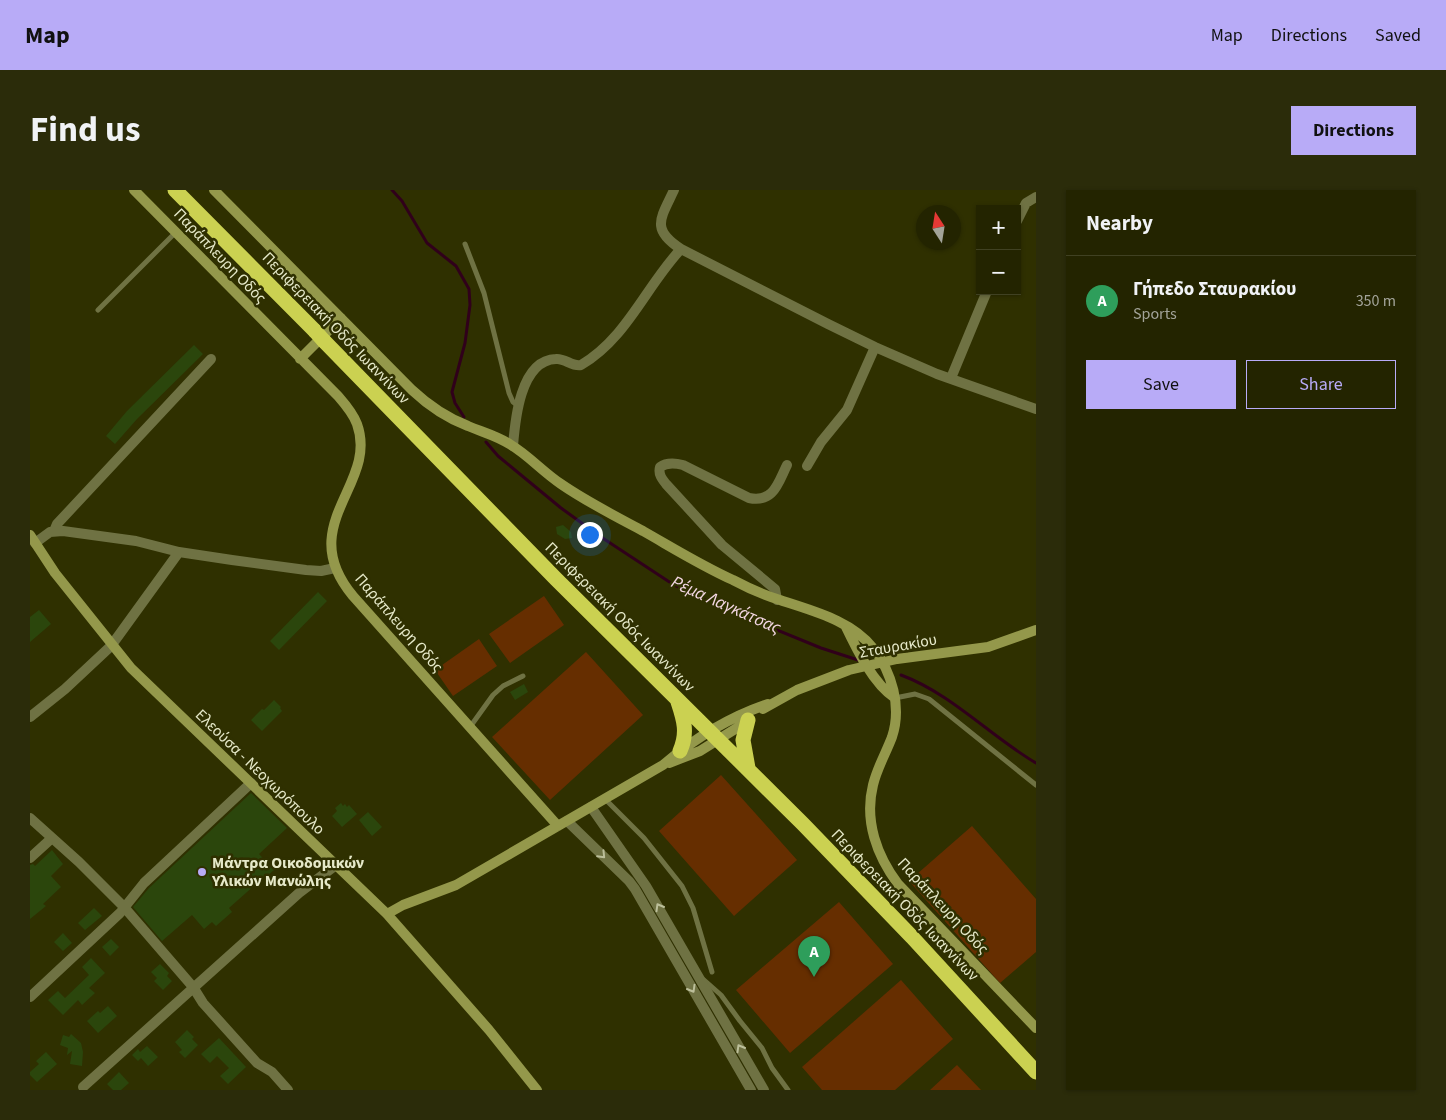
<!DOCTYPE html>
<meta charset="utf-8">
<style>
:root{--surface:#232400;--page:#2b2c0a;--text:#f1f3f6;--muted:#a3a499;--line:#404122;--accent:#b8abf7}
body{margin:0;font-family:"Source Sans 3",sans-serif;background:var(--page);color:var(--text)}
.controls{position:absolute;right:15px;top:15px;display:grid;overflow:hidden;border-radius:0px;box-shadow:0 1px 4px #0004}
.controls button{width:45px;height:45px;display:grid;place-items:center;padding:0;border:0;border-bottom:1px solid var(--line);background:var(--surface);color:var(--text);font:25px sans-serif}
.compass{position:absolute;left:886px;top:15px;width:45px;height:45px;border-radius:50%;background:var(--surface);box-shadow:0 1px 4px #0004;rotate:348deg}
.you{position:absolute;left:559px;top:344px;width:18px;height:18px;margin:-12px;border:4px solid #fff;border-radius:50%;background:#1a73e8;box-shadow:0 0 0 8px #1a73e833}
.badge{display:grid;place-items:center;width:32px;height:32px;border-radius:50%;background:var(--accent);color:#fff;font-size:16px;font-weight:700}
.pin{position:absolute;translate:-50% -41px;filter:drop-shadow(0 1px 2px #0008)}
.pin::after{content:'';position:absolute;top:26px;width:18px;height:15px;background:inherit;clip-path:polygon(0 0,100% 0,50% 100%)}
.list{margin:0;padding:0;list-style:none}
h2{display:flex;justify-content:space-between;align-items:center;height:65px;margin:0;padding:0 20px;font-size:21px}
h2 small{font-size:16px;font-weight:400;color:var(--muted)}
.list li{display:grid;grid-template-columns:32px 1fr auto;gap:15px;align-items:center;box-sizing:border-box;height:90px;padding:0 20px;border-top:1px solid var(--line)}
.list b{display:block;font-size:19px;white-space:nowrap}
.list p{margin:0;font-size:16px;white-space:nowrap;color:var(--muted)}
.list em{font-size:16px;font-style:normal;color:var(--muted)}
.actions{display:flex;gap:10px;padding:15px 20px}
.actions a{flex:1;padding:11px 0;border:1px solid var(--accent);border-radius:0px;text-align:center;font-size:18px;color:var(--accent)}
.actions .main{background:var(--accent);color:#111}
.map{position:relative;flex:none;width:1006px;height:900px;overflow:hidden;border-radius:0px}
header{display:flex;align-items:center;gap:30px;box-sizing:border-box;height:70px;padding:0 25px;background:var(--accent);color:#111}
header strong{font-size:24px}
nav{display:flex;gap:28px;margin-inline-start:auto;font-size:18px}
.intro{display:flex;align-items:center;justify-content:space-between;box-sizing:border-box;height:120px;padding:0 30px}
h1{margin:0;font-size:35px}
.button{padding:12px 22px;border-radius:0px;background:var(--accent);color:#111;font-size:18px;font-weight:700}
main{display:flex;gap:30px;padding:0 30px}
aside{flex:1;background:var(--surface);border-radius:0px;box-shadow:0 1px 4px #0004}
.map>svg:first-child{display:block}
.green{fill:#662e00}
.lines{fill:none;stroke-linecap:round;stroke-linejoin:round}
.stream{stroke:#30001a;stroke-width:3}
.building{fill:#2b460c}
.lane{stroke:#6f7243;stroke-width:5}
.street{stroke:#6f7243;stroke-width:10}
.secondary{stroke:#94984b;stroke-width:10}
.highway{stroke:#cbd151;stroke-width:15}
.highway-bridge{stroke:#cbd151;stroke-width:15}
.oneway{stroke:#bcbf9a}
.poi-dot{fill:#b8abf7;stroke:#2f3000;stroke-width:2}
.labels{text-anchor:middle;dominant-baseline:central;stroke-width:5;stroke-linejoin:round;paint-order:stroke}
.street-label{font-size:16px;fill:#e6e9c9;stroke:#2f3000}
.poi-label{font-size:16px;font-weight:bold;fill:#e6e9c9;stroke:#2f3000;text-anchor:start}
.water-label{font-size:18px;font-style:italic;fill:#f5d8e4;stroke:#2f3000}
</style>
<header>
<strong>Map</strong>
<nav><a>Map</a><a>Directions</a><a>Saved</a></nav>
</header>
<div class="intro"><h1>Find us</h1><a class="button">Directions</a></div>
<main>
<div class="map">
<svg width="1006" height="900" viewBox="0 0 1006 900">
<rect width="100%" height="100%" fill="#2f3000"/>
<path class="green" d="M514,406L534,435L480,473L459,444Z
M449,449L467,476L423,506L405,480Z
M556,462L613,525L520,610L462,547Z
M691,585L767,670L704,726L629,641Z
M942,636L1006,709V762L970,793L879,691Z
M809,712L863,774L760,863L706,800Z
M871,790L923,849L865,900H792L772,877Z
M927,875L951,900H900Z"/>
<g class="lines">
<path class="stream" d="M362,0L372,11L397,53L426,76L439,99L440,115L435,153L422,202L425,213L434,227
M456,252L468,266L531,318L571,347L644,395L693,418L791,458L828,470
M871,485C922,504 960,546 1006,573"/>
</g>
<path class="building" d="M164,155L173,164L107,229L85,254L76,246L97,221Z
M533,335L541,342L542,348L535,349L527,344L526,337Z
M288,402L297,411L249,460L240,451Z
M9,420L21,434L0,452V427Z
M494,494L498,502L485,510L480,502Z
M244,510L251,517L250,518L252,521L232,541L221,530L232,519L234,520Z
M221,603L257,638L229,664L244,680L236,687L235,686L199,718L202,722L186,736L182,732L174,739L162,725L132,751L103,717L119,698Z
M311,613L313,616L315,614L317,617L319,615L327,624L312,637L302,626L307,621L305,618Z
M338,622L352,637L342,646L329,630Z
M22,660L33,674L21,686L31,697L13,714L16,716L0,729V675L3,674L5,676Z
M64,718L72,726L55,740L48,733Z
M33,743L42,753L33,761L24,752Z
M81,749L89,757L80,766L72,757Z
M61,768L75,783L59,798L65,803L52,815L48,810L33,825L18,810L28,801L35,808L59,785L52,777Z
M130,774L139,783L137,786L142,791L133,800L124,791L127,788L121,782Z
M78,816L87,826L68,843L57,831L68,821L70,823Z
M157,840L164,847L162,849L168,855L155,868L149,862L152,860L145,852Z
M41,844L51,853L53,862L52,876L40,874L42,861L37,865L38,858L30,855L33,845L39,847Z
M189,848L216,877L198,894L190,886L199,878L187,866L180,873L171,864Z
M117,856L128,867L118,876L111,868L108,871L102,865L108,859L110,862Z
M16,862L27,874L7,892L0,885V882L9,874L6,871Z
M89,882L99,893L91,900H83L77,894Z"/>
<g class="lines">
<path class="lane" d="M435,54L454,103L479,203L483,212L487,215
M68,120L146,42
M865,508L885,504L899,509L1006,595
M440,537L463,505L473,496L493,486
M575,609L614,648L652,696L663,718L682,782
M674,790L691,805L710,831L732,858L742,878L758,900"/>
<path class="street" d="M644,0C631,28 620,39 651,59L798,134L845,157L907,184L1006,219
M987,31L996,13L1006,7
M921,188L957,101
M483,256C485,231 490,170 526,169C535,168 542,177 551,175C597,148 616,96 651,59
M777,276L791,252L817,220L845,157
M24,341L27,334L181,169
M5,353L20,342L33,341L106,351L149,362L202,370L276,380L291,381L305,378
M747,410L745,399L692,355L636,294C632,289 628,284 630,277C637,272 645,273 653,275L719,308C744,313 748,293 757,275
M0,527L35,499L81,456L149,362
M561,617L616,696L734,900
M0,628L49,672L94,717L163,797L173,813L227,873L242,882L258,900
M537,631L599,691L605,699L721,900
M0,668L22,648
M0,807L90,723L114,693L221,593
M53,897L269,703L306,675"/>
<path class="secondary" d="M104,0L308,206C315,214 323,223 327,234C349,295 263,334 323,406L528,636
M184,0L382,200C398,215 417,228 438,236C452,242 468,246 481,255C498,265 513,282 531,294C557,312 585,326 613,341C643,358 672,376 703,390C718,398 734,405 750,410C782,421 821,430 843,458C862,482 872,517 862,547C856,563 847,578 843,595C834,631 847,666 868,694L1006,838
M270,169L311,128
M0,345L25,383L101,478L357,724L459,840L507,900
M815,435C826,458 843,494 865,508
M733,519L767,500L819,480L867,469L958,457L1006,440
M639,573L670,561L718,531
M357,724L373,715L426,695L633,575C665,548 699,527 738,514"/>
<path class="highway" d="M145,0L285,141
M294,151L526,389L773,634L882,747L1006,882
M648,512C654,530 658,543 650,561
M718,578L713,550L718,530"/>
<path class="highway-bridge" d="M285,141L294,151"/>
</g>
<defs><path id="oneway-chevron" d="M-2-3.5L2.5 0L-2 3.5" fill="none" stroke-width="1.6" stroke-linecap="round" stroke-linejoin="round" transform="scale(1.25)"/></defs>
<g class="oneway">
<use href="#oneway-chevron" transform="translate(572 665) rotate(46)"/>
<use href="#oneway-chevron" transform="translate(629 717) rotate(-120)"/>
<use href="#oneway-chevron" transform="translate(662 799) rotate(60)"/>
<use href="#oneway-chevron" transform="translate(710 858) rotate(-120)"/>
</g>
<circle class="poi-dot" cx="172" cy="682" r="5"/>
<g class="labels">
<g class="street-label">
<text transform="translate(190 66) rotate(46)">Παράπλευρη Οδός</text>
<text transform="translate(306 138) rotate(46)">Περιφερειακή Οδός Ιωαννίνων</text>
<text transform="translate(590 427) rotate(45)">Περιφερειακή Οδός Ιωαννίνων</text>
<text transform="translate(369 433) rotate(49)">Παράπλευρη Οδός</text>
<text transform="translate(868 456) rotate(-10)">Σταυρακίου</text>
<text transform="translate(230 582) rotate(44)">Ελεούσα - Νεοχωρόπουλο</text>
<text transform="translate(875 715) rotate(46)">Περιφερειακή Οδός Ιωαννίνων</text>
<text transform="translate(913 716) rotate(47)">Παράπλευρη Οδός</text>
</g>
<g class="poi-label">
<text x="182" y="673">Μάντρα Οικοδομικών<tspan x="182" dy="18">Υλικών Μανώλης</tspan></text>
</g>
<g class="water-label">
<text transform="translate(696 415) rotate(24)">Ρέμα Λαγκάτσας</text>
</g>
</g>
</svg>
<div class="controls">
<button>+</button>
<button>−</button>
</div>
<svg class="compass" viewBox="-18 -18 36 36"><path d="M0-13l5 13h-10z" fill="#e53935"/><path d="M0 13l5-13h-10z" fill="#a3a499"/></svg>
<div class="you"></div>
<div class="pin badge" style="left:784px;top:787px;background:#2e9e5b">A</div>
</div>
<aside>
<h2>Nearby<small></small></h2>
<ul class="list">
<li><span class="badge" style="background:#2e9e5b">A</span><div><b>Γήπεδο Σταυρακίου</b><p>Sports</p></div><em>350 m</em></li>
</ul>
<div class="actions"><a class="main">Save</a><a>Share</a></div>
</aside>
</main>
